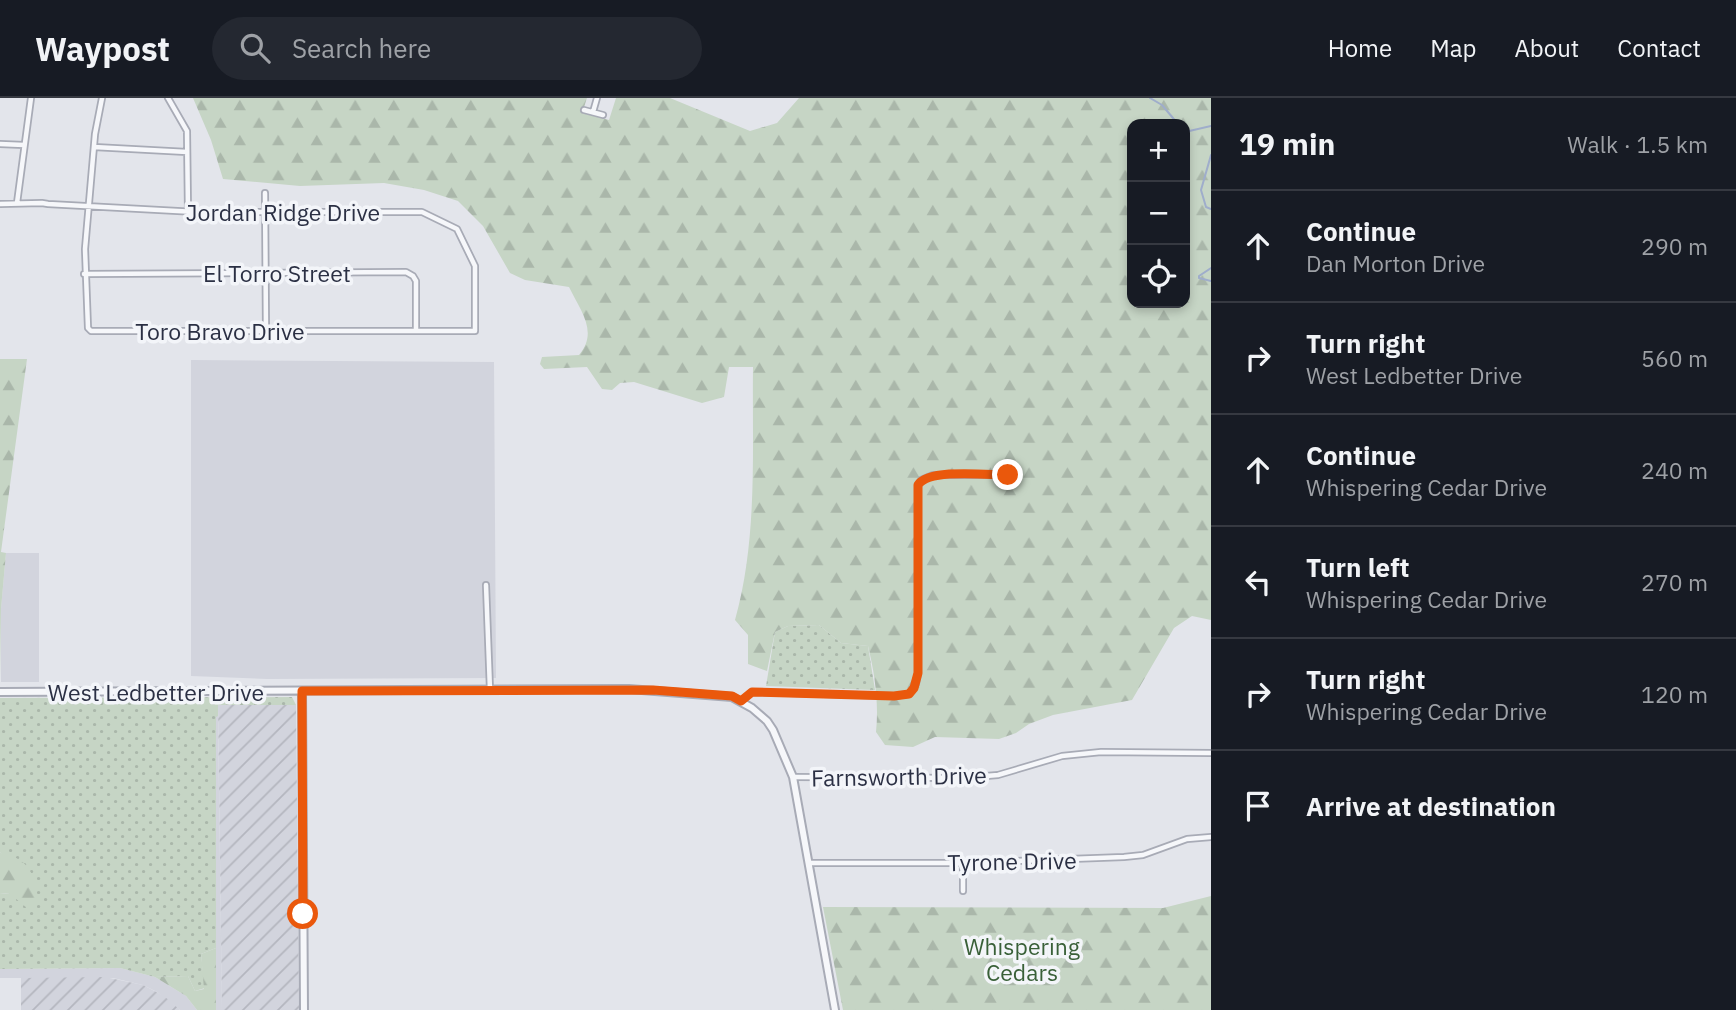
<!DOCTYPE html>
<meta charset="utf-8">
<style>
:root{--surface:#171b24;--page:#242831;--text:#f1f3f6;--muted:#9ea1a6;--line:#363941}
body{margin:0;font-family:"IBM Plex Sans",sans-serif;background:var(--page);color:var(--text)}
.controls{position:absolute;right:21px;top:21px;display:grid;overflow:hidden;border-radius:14px;box-shadow:0 4px 10px #0003}
.controls button{width:63px;height:63px;display:grid;place-items:center;padding:0;border:0;border-bottom:2px solid var(--line);background:var(--surface);color:var(--text);font:35px sans-serif}
.stop{position:absolute;width:21px;height:21px;margin:-16px;border:5px solid #ea580c;border-radius:50%;background:#fff}
.stop.end{background:#ea580c;border-color:#fff;box-shadow:0 2px 7px #0008}
.list{margin:0;padding:0;list-style:none}
h2{display:flex;justify-content:space-between;align-items:center;height:91px;margin:0;padding:0 28px;font-size:30px}
h2 small{font-size:23px;font-weight:400;color:var(--muted)}
.list li{display:grid;grid-template-columns:46px 1fr auto;gap:21px;align-items:center;box-sizing:border-box;height:112px;padding:0 28px;border-top:2px solid var(--line)}
.list b{display:block;font-size:26px;white-space:nowrap}
.list p{margin:0;font-size:23px;white-space:nowrap;color:var(--muted)}
.list em{font-size:23px;font-style:normal;color:var(--muted)}
.icon{flex:none;width:38px;height:38px;fill:none;stroke:currentColor;stroke-width:2;stroke-linecap:round;stroke-linejoin:round}
.map{position:relative;flex:none;width:1211px;height:912px;overflow:hidden}
header{display:flex;align-items:center;gap:42px;box-sizing:border-box;height:98px;padding:0 35px;background:var(--surface);border-bottom:2px solid var(--line)}
header strong{font-size:33px}
nav{display:flex;gap:38px;margin-inline-start:auto;font-size:24px}
.search{width:490px;height:63px;background:var(--page);display:flex;align-items:center;gap:18px;box-sizing:border-box;padding:0 24px;border-radius:38px;color:var(--muted);font-size:26px}
main{display:flex}
aside{flex:1;background:var(--surface)}
.map>svg:first-child{display:block}
.built{fill:#d2d4dd}
.industrial{fill:url(#industrial-furrows)}
.grass{fill:url(#grass-dots)}
.forest{fill:url(#forest-firs);fill-rule:evenodd}
.lines{fill:none;stroke-linecap:round;stroke-linejoin:round}
.stream{stroke:#9fadcb;stroke-width:2}
.minor-casing{stroke:#a8abb6;stroke-width:8}
.tertiary-casing{stroke:#a8abb6;stroke-width:10}
.minor{stroke:#f6f7fa;stroke-width:4.5}
.tertiary{stroke:#f6f7fa;stroke-width:6}
.route{stroke:#ea580c;stroke-width:9}
.labels{text-anchor:middle;dominant-baseline:central;stroke-width:7;stroke-linejoin:round;paint-order:stroke}
.street-label{font-size:23px;fill:#2b3044;stroke:#f3f5f9}
.park-label{font-size:23px;fill:#396038;stroke:#f3f5f9}
</style>
<header>
<strong>Waypost</strong>
<div class="search"><svg class="icon" aria-label="search" viewBox="0 0 24 24"><circle cx="10" cy="10" r="6"/><path d="M15 15l6 6"/></svg>Search here</div>
<nav><a>Home</a><a>Map</a><a>About</a><a>Contact</a></nav>
</header>
<main>
<div class="map">
<svg width="1211" height="912" viewBox="0 0 1211 912">
<defs>
<pattern id="industrial-furrows" width="10" height="10" patternUnits="userSpaceOnUse" patternTransform="scale(1.75)"><rect width="10" height="10" fill="#d2d4dd"/><path d="M-1 1l2-2M0 10L10 0M9 11l2-2" fill="none" stroke="#b4b6bf"/></pattern>
<pattern id="grass-dots" width="8" height="8" patternUnits="userSpaceOnUse" patternTransform="scale(1.75)"><rect width="8" height="8" fill="#c6d5c5"/><path d="M2 2h.1M6 6h.1" fill="none" stroke="#aab7aa" stroke-width="1.8" stroke-linecap="round"/></pattern>
<pattern id="forest-firs" width="22" height="20" patternUnits="userSpaceOnUse" patternTransform="scale(1.75)"><rect width="22" height="20" fill="#c6d5c5"/><path d="M5 1l3.5 6h-7zM16 11l3.5 6h-7z" fill="#aab7aa"/></pattern>
</defs>
<rect width="100%" height="100%" fill="#e3e5eb"/>
<path class="built" d="M191,262L494,264L496,580L267,581L191,578Z
M6,455H39V584H1V511Z
M216,618H218L222,912H216Z
M120,870L155,879L186,898L197,912H180L157,894L143,887L113,880H0V871Z"/>
<path class="industrial" d="M218,607H296L299,912H222Z
M105,879L143,887L164,898L180,912H21V880Z"/>
<path class="grass" d="M819,527L841,545L868,548L875,592L766,588L775,534L788,528Z
M292,599L296,607H218V618L216,619V850L201,856L205,890L195,893L188,878L155,879L120,870L0,871V795L9,796L17,761L4,759L0,754V600Z"/>
<path class="forest" d="M193,0H587L582,15L609,22L616,0H670L750,33L777,25L799,0H1211V522L1192,518L1174,530L1132,602L1053,617L1029,626L1016,635L999,641L935,639L913,649L885,647L876,634C879,606 875,576 868,548L841,545L819,527L788,528L775,534L767,573L748,566V537L735,522C758,440 752,353 753,269H729L724,299L702,305L634,284L620,285L612,292L602,291L587,269L544,271L540,266L542,259L579,257C599,234 580,212 569,189L525,182L510,175L483,128L458,103L424,92L384,85L300,88L223,81L211,42ZM1132,26H1185V205H1132Z
M0,261H27L1,454L6,455L1,511L0,583Z
M0,754C6,760 9,757 16,760C34,768 38,791 35,807L27,810L10,796L0,795Z
M1211,798V912H843L823,809L1163,810Z
M216,850V912H197L186,898L155,879L188,878L195,893L204,891L201,856Z"/>
<g class="lines">
<path class="stream" d="M1150,0L1162,7L1178,26
M1185,34L1211,28
M1211,57L1201,92L1206,109L1211,111
M1211,170L1199,178V180L1211,183"/>
<g class="minor-casing">
<path id="minor" d="M168,0L187,33L188,114
M584,12L603,17
M593,14L597,0
M0,46L24,47
M94,49L187,54
M265,95L266,233
M17,105L31,0
M0,106L42,105L48,106L196,114H422L457,131L475,168V233H91L88,230L85,151L95,36L102,0
M84,176L406,174L413,178L416,183V233
M486,487L490,592
M741,603L752,594L894,598L909,596L916,586L918,575V387L921,382L933,377H1008
M793,679L962,680L998,677L1062,658L1101,654L1211,655
M810,765H963L1124,759L1143,757L1187,741L1211,739
M963,765V793"/>
</g>
<g class="tertiary-casing">
<path id="tertiary" d="M302,593L304,912
M0,594L629,591L732,599L752,610L767,623L773,632L793,679L835,912"/>
</g>
<use href="#minor" class="minor"/>
<use href="#tertiary" class="tertiary"/>
</g>
<g class="lines">
<path class="route" d="M303,816L302,593L653,592L732,598L741,603L752,594L894,598L909,596L914,590L918,575V387C929,370 988,377 1008,377"/>
</g>
<g class="labels">
<g class="street-label">
<text x="283" y="114">Jordan Ridge Drive</text>
<text x="277" y="175">El Torro Street</text>
<text x="220" y="233">Toro Bravo Drive</text>
<text x="156" y="594">West Ledbetter Drive</text>
<text transform="translate(899 678) rotate(-1)">Farnsworth Drive</text>
<text transform="translate(1012 763) rotate(-1)">Tyrone Drive</text>
</g>
<g class="park-label">
<text x="1022" y="848">Whispering<tspan x="1022" dy="26">Cedars</tspan></text>
</g>
</g>
</svg>
<div class="controls">
<button>+</button>
<button>−</button>
<button><svg class="icon" aria-label="locate" viewBox="0 0 24 24"><circle cx="12" cy="12" r="6"/><path d="M12 2v4M12 18v4M2 12h4M18 12h4"/></svg></button>
</div>
<div class="stop" style="left:303px;top:816px"></div>
<div class="stop end" style="left:1008px;top:377px"></div>
</div>
<aside>
<h2>19 min<small>Walk · 1.5 km</small></h2>
<ul class="list">
<li><svg class="icon" aria-label="ahead" viewBox="0 0 24 24"><path d="M12 20V5M6 11l6-6 6 6"/></svg><div><b>Continue</b><p>Dan Morton Drive</p></div><em>290 m</em></li>
<li><svg class="icon" aria-label="right" viewBox="0 0 24 24"><path d="M7 20v-9h11M14 6l5 5-5 5"/></svg><div><b>Turn right</b><p>West Ledbetter Drive</p></div><em>560 m</em></li>
<li><svg class="icon" aria-label="ahead" viewBox="0 0 24 24"><path d="M12 20V5M6 11l6-6 6 6"/></svg><div><b>Continue</b><p>Whispering Cedar Drive</p></div><em>240 m</em></li>
<li><svg class="icon" aria-label="left" viewBox="0 0 24 24"><path d="M17 20v-9H6M10 6l-5 5 5 5"/></svg><div><b>Turn left</b><p>Whispering Cedar Drive</p></div><em>270 m</em></li>
<li><svg class="icon" aria-label="right" viewBox="0 0 24 24"><path d="M7 20v-9h11M14 6l5 5-5 5"/></svg><div><b>Turn right</b><p>Whispering Cedar Drive</p></div><em>120 m</em></li>
<li><svg class="icon" aria-label="arrive" viewBox="0 0 24 24"><path d="M6 21V4h12l-3 4 3 4H6"/></svg><div><b>Arrive at destination</b></div></li>
</ul>
</aside>
</main>
